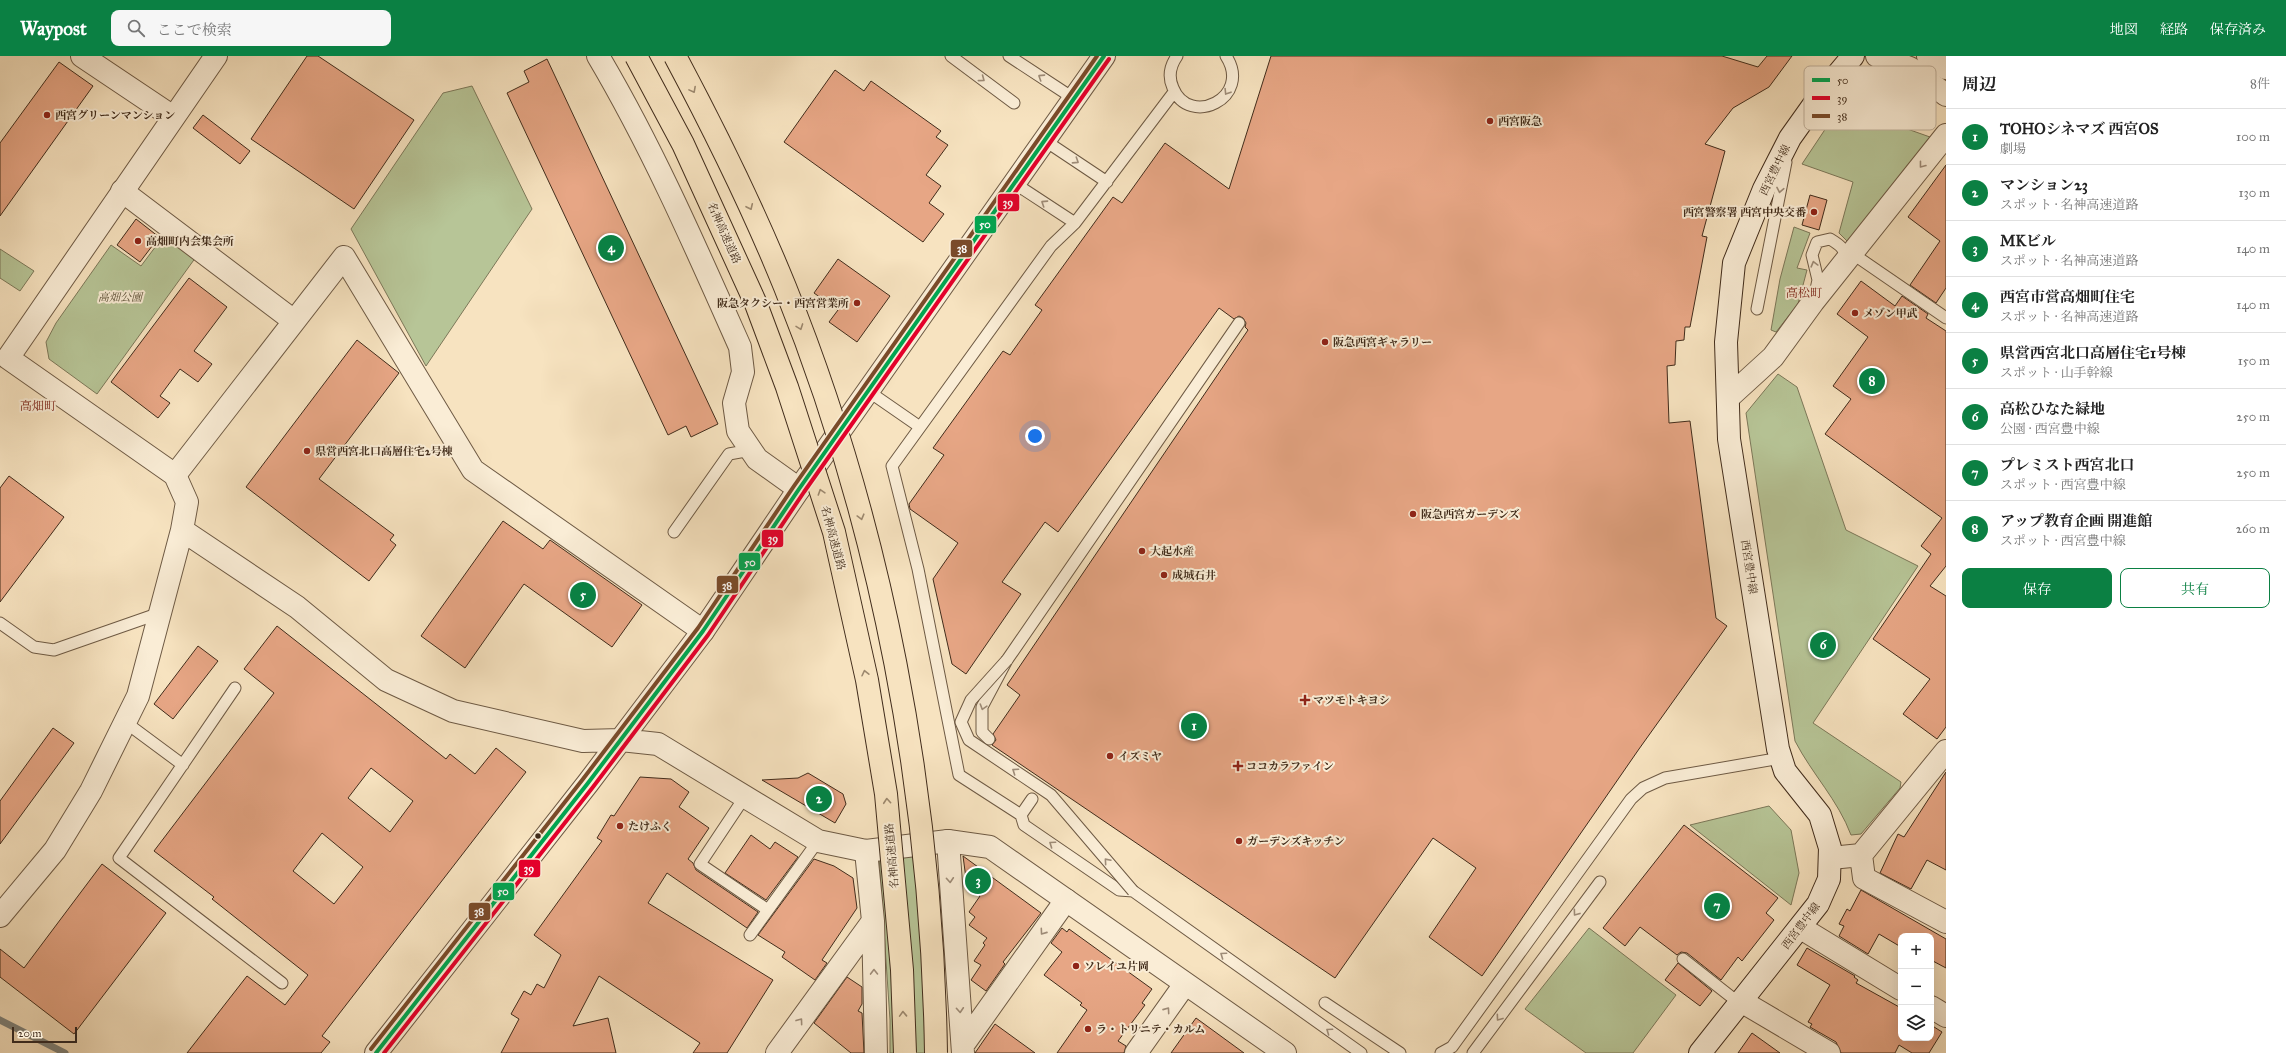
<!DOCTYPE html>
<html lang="ja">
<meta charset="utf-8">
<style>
:root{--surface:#fff;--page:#f6f6f6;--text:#222;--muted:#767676;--line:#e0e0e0;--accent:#0b8043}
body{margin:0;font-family:"IM FELL Great Primer","Noto Serif JP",serif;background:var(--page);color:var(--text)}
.controls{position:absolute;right:12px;bottom:12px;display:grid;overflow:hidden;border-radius:8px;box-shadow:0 4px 16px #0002}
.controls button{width:36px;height:36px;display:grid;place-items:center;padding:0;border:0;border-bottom:1px solid var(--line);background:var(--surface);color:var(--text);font:20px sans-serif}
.scale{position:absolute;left:12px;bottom:10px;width:65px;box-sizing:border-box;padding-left:4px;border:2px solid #412c1b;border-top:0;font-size:11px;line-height:14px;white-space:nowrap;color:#412c1b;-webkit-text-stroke:3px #faedd6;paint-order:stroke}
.you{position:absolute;left:1035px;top:380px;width:14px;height:14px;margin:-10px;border:3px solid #fff;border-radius:50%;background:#1a73e8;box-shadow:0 0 0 6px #1a73e833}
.badge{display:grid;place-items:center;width:26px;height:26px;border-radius:50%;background:var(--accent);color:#fff;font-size:13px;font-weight:700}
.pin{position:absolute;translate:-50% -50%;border:2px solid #fff;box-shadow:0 1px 4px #0006}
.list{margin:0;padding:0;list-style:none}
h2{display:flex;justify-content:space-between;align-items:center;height:52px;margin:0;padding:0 16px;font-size:17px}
h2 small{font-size:13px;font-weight:400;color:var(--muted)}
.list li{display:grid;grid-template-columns:26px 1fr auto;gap:12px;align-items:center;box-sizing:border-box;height:56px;padding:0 16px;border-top:1px solid var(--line)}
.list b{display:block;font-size:15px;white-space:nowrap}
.list p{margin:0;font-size:13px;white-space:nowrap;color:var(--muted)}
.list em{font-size:13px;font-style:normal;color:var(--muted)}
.actions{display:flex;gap:8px;padding:12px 16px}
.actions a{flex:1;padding:9px 0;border:1px solid var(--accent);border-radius:8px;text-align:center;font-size:14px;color:var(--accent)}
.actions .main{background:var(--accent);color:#fff}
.icon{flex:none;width:22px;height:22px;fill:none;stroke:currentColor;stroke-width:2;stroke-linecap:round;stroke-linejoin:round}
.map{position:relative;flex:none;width:1946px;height:997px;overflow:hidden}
header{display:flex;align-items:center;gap:24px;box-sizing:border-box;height:56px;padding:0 20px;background:var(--accent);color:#fff}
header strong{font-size:19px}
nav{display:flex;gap:22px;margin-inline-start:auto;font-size:14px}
.search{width:280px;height:36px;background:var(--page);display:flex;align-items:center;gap:10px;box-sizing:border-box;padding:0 14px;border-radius:8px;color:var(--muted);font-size:15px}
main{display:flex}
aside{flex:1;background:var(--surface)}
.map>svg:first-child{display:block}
.green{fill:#b7c597;stroke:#7c7859}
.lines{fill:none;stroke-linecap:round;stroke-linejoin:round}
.stream{stroke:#7c827d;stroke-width:7}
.building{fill:#e7a685;stroke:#412c1b;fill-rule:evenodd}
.service-casing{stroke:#6e5a44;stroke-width:13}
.minor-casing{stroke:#6e5a44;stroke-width:24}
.tertiary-casing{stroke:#6e5a44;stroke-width:24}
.secondary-casing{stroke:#412c1b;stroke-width:24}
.service{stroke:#faedd6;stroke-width:11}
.minor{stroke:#faedd6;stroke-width:22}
.tertiary{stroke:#faedd6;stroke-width:22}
.secondary{stroke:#faedd6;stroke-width:22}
.service-bridge-casing{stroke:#6e5a44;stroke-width:13;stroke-linecap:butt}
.motorway-bridge-casing{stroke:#412c1b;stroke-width:24;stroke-linecap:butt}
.service-bridge{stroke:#faedd6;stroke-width:11}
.motorway-bridge{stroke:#f7e3c0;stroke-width:22}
.bus-1-casing{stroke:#faedd6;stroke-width:7}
.bus-2-casing{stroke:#faedd6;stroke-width:7}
.bus-3-casing{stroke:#faedd6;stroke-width:7}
.bus-1{stroke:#00a651;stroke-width:4}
.bus-2{stroke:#e4002b;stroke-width:4}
.bus-3{stroke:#7a4b2a;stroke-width:4}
.oneway{stroke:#9e8c78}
.oneway2{stroke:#9c886e}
.poi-dot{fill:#8f2418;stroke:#faedd6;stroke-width:1.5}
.bus-dot{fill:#412c1b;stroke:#faedd6;stroke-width:1.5}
.labels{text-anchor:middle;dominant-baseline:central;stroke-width:4;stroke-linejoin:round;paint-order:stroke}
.poi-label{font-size:11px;font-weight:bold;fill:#412c1b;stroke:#faedd6;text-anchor:start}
.street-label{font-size:11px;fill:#412c1b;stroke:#faedd6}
.park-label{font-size:11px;font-style:italic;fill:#5e523a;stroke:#faedd6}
.neighbourhood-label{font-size:12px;fill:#7a1f14;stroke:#faedd6}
.key{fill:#faedd6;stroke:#c2b39e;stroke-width:1}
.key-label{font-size:11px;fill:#412c1b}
.line-badge{stroke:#faedd6;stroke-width:1.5}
.badge-label{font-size:11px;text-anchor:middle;font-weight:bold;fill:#fff}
</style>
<header>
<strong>Waypost</strong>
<div class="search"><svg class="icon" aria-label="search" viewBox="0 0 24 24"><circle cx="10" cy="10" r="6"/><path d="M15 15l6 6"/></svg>ここで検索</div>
<nav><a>地図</a><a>経路</a><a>保存済み</a></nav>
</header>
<main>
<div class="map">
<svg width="1946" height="997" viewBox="0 0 1946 997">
<rect width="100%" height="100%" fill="#f7e3c0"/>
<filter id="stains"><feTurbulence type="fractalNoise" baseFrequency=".005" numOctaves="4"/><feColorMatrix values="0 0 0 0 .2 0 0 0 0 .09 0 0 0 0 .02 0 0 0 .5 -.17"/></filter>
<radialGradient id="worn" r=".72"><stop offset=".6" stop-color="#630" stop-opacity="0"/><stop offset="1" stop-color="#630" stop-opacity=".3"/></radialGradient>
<path class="green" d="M472,30L532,153L426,310L351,173L443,37Z
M1845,51L1930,81L1850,188L1839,177L1853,126L1802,108L1836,57Z
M1794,171L1810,177L1797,212L1807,214L1798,248L1776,276L1771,274L1780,223Z
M165,178L196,201L97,338L49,303L46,286L56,267L111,189L141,210Z
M0,193L34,215L20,235L0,222Z
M1778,318L1797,331L1846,474L1918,510L1813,667L1901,726L1900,732L1861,778L1851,779C1838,744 1812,718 1795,685L1746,357Z
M1769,750L1791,774L1799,817L1791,849L1690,769Z
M931,792L945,997H890V964L879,800Z
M1589,872L1676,939L1633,997H1586L1525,953Z"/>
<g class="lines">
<path class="stream" d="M0,964L65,997"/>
</g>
<path class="building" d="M307,0H318L414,64L354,153L251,83Z
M1271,0H1722L1758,11L1767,0H1792L1769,31L1733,52L1705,88L1725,95L1702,180L1707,181L1690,271H1685L1684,284L1676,285L1675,309L1667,310L1669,367L1690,365L1716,562L1727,570L1639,693L1482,920L1429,881L1476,812L1433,782L1335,922L992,689L996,684L993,678L1020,639L1007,629L1248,274L1245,271L1246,267L1243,262L1239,260L1234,263L1219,252L1058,476L1045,466L1002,526L1021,538L966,618L952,608L933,523L958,487L910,453L909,448L944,399L933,392L1003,295L1010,299L1042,254L1035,249L1113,141L1122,147L1165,87L1229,133Z
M547,3L718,368L691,381L686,370L668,379L507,37L529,26L524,15Z
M59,6L93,30L0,160V87Z
M835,14L864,35L871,25L941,75L936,81L948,89L926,119L941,130L929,147L944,158L923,186L784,86Z
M203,59L250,95L240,108L193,72Z
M1946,109V232L1936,247L1910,229L1940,185L1908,161Z
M1810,139L1827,144L1819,174L1802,169Z
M136,163L159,181L140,206L117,189Z
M838,203L890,240L857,286L829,266L838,254L814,237Z
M189,222L227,251L194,295L212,308L198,326L180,313L160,340L170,347L158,362L111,326Z
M1861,225L1895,250L1902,240L1928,258L1926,262L1946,275V510L1930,530L1946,540V671L1937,683L1903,658L1930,623L1873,583L1931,498L1921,490L1942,462L1825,378L1851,343L1833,330L1868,281L1837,258Z
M357,284L399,317L319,423L394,479L390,484L396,489L369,525L246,431Z
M9,420L64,461L0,546V432Z
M503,465L543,493L550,484L642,549L612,591L524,528L465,612L421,580Z
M277,570L446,703L450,698L475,718L496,692L526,716L322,980L330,986L321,997H187L247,920L285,949L308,919L212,843L214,841L154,795L274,637L244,613ZM371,712L413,745L390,776L348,742ZM322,777L363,811L334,848L293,815Z
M198,590L218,605L173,663L154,648Z
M53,672L74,687L0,788V745Z
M1946,716V814L1927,804L1911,833L1880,817L1898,778L1904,781Z
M808,717L843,738L846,748L835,767L762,724L798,722Z
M640,721L671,723L689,736L679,751L709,772L688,803L693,807L696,814L758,856L747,872L667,817L648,847L773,924L727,997H693L700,987L599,920L573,970L608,962L616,997H501L519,963L511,958L524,935L531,939L537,928L544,932L561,899L534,879L602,785L597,782L611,759L614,760Z
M1684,769L1778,842L1766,857L1774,864L1742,905L1738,901L1721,924L1687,897L1681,896L1677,899L1640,871L1625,890L1603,872Z
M751,779L770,793L775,786L798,801L766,844L725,817Z
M963,800L1041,857L1003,906L1005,908L986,935L971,924L981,909L974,905L985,889L983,887L987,882L969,869L975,861L969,856L980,840L967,830Z
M814,803L834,810L853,822L857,852L822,904L827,907L815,924L782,901L785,896L758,879Z
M102,808L166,857L74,978L0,921V893L24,912Z
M1861,834L1946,883V912L1931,904V880H1901V891L1879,878L1868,898L1839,880L1844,870L1839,868L1847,853L1850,855Z
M1062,872L1067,876L1069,873L1152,933L1142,947L1145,949L1118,985L1126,990L1124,997H1057L1087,954L1080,949L1082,947L1044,919L1062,896L1051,887Z
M1807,892L1855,920L1854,921L1858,924L1856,927L1901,952V982H1931V969L1942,976L1929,997H1912L1899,989L1895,997H1841L1836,986L1810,971L1812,968L1808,966L1830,929L1797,909Z
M1678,907L1712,935L1700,950L1665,924Z
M847,921L862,931V948L858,955L862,957L864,997H851L814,967Z
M1196,962L1244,997H1171Z
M995,968L1035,997H975Z
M1752,977L1780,997H1738Z"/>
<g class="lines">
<g class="service-casing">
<path id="service" d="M951,0L1014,47
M1009,0L1073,42
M1177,0C1170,10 1168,21 1173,32C1189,72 1253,42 1226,0
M1174,36L1075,167L1051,190L892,410L918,513L959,719L1021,759L1024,769L1119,834L1133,835L1361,997
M1044,84L1107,126
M1014,127L1075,167
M1853,198L1946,262
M1815,238L1818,224L1812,199L1817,186L1830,183C1840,189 1846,193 1845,205
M1757,253L1786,106
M868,335L920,371
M674,476L729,398L751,394
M0,567L34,591L54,594L160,557
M235,632L119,802L282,927
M125,666L183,709
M989,683L982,676V651L1007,604L1239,267
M744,742L700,808L768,854
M1021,759L1032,743
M750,879L818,785
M1683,903L1739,947
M1325,947L1400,997
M1441,997L1452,991L1631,743L1643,732L1665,722L1781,702
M1473,997L1600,826"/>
</g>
<g class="minor-casing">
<path id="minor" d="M82,0L173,61
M598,0C653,93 696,192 740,291L743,316L734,347L738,375L757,403L799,433
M1928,0L1946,12
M122,135L294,265
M1728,342L1773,301L1813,246L1946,79
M175,419L344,201L473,414L703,575
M948,785L963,997
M866,795L873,865L876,997
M1861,799L1864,822L1946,866
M1831,802L1861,799L1946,695
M1801,872L1901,933
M1741,945L1829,997
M1931,951L1946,960
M963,989L1066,844
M777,997L873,865
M1136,997L1185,928"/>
</g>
<g class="tertiary-casing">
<path id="tertiary" d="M1877,0L1910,12L1946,39
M182,474L297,551L386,624L453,655L583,685L621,684L658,688L818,785L866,795L948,785L990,791L1285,997
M0,860L55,794L91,735L138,640L182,474L187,446L175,419L8,302L216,0
M376,997L588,727L703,575L799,433L1104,0"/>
</g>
<g class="secondary-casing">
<path id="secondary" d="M1700,997L1818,848L1829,823L1830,792L1820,759L1785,715L1778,693L1729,383L1726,286L1734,207L1764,133L1790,82L1822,37L1853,0"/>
</g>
<use href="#service" class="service"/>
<use href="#minor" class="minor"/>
<use href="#tertiary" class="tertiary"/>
<use href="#secondary" class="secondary"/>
<g class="service-bridge-casing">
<path id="service-bridge" d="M1007,604L971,644L961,666L969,684L1051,739L1133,835"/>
</g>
<g class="motorway-bridge-casing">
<path id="motorway-bridge" d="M636,0L683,88L756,248L787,331L834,476L867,624L886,738L902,914L905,997
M675,0C715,75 753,152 785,231C882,471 932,739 936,997"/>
</g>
<use href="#service-bridge" class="service-bridge"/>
<use href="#motorway-bridge" class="motorway-bridge"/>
<g class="bus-1-casing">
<path id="bus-1" d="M376,997L588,727L703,575L799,433L1104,0"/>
</g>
<g class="bus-2-casing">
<path id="bus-2" d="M384,997L593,731L708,579L804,436L1109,3"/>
</g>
<g class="bus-3-casing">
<path id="bus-3" d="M371,993L583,723L698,572L794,430L1097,0"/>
</g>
<use href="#bus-1" class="bus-1"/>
<use href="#bus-2" class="bus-2"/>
<use href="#bus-3" class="bus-3"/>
</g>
<defs><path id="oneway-chevron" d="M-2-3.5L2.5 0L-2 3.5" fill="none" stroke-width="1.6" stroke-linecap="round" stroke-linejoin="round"/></defs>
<g class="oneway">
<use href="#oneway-chevron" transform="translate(1041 21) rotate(-147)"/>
<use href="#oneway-chevron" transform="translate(982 23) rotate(37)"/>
<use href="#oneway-chevron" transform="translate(1227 36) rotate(122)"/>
<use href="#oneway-chevron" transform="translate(1076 105) rotate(33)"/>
<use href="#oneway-chevron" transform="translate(1922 109) rotate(128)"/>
<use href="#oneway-chevron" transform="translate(1780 134) rotate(101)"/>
<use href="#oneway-chevron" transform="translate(1044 147) rotate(-147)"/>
<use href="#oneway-chevron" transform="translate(1814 208) rotate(-105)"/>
<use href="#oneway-chevron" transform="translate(983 651) rotate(107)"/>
<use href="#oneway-chevron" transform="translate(1015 715) rotate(-146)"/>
<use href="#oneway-chevron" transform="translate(1052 788) rotate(-145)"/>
<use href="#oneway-chevron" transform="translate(1107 805) rotate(-131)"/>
<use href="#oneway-chevron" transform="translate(950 824) rotate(86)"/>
<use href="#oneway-chevron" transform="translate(1576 857) rotate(126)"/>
<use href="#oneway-chevron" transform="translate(1043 876) rotate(125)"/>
<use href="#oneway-chevron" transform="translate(1223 899) rotate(-145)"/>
<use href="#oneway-chevron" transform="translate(874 916) rotate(-91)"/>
<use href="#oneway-chevron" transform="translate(960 954) rotate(86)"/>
<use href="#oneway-chevron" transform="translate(1167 954) rotate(-55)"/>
<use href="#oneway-chevron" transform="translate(1499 962) rotate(126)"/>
<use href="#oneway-chevron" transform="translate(800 965) rotate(-54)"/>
<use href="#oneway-chevron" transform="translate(1329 975) rotate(-145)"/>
</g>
<g class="oneway2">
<use href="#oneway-chevron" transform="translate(693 34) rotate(62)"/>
<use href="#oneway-chevron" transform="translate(750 151) rotate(65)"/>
<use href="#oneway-chevron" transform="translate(800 271) rotate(70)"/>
<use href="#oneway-chevron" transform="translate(821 436) rotate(-108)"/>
<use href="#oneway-chevron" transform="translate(861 461) rotate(75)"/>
<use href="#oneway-chevron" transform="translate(865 617) rotate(-103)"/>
<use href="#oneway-chevron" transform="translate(887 745) rotate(-95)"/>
<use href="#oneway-chevron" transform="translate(903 958) rotate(-92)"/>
</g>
<g class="poi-dot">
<circle cx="47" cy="59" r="4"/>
<circle cx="1490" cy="65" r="4"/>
<circle cx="1814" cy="156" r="4"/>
<circle cx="138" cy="185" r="4"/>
<circle cx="857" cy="247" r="4"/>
<circle cx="1855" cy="257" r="4"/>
<circle cx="1325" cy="286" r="4"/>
<circle cx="307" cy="395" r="4"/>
<circle cx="1413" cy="458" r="4"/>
<circle cx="1142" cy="495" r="4"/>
<circle cx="1164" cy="519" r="4"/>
<path d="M1303 638h4v4h4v4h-4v4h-4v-4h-4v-4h4z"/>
<circle cx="1110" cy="700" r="4"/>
<path d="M1236 704h4v4h4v4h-4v4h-4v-4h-4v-4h4z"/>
<circle cx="620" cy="770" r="4"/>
<circle cx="1239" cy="785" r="4"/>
<circle cx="1076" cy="910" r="4"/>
<circle cx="1088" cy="973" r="4"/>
</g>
<circle class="bus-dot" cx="538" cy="780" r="3.5"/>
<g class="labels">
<g class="poi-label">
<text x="55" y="59">西宮グリーンマンション</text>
<text x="1498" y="65">西宮阪急</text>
<text x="1806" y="156" text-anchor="end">西宮警察署 西宮中央交番</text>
<text x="146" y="185">高畑町内会集会所</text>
<text x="849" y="247" text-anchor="end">阪急タクシー・西宮営業所</text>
<text x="1863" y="257">メゾン甲武</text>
<text x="1333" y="286">阪急西宮ギャラリー</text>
<text x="315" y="395">県営西宮北口高層住宅2号棟</text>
<text x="1421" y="458">阪急西宮ガーデンズ</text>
<text x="1150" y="495">大起水産</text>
<text x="1172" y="519">成城石井</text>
<text x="1313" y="644">マツモトキヨシ</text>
<text x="1118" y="700">イズミヤ</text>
<text x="1246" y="710">ココカラファイン</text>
<text x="628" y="770">たけふく</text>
<text x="1247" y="785">ガーデンズキッチン</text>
<text x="1084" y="910">ソレイユ片岡</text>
<text x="1096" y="973">ラ・トリニテ・カルム</text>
</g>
<g class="street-label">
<text transform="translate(1775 114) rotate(-64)">西宮豊中線</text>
<text transform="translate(724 177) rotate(66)">名神高速道路</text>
<text transform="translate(833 482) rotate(75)">名神高速道路</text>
<text transform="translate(1749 511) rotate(81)">西宮豊中線</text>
<text transform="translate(892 800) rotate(-95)">名神高速道路</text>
<text transform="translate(1801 870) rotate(-53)">西宮豊中線</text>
</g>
<g class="park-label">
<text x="120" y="241">高畑公園</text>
</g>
<g class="neighbourhood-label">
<text x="1804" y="237">高松町</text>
<text x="38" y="350">高畑町</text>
</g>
</g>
<rect x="1804" y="10" width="132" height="64" rx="6" class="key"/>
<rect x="1812" y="22" width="18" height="4" fill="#00a651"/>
<rect x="1812" y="40" width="18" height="4" fill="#e4002b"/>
<rect x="1812" y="58" width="18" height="4" fill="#7a4b2a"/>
<g class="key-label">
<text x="1837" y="28">50</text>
<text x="1837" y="46">39</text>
<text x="1837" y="64">38</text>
</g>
<g class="line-badge">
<rect x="997" y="137" width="23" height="19" rx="4" fill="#e4002b"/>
<rect x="974" y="159" width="23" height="19" rx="4" fill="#00a651"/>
<rect x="950" y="183" width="23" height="19" rx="4" fill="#7a4b2a"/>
<rect x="761" y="473" width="23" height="19" rx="4" fill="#e4002b"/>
<rect x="738" y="496" width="23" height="19" rx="4" fill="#00a651"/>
<rect x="716" y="519" width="23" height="19" rx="4" fill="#7a4b2a"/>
<rect x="518" y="803" width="23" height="19" rx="4" fill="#e4002b"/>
<rect x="492" y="826" width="23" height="19" rx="4" fill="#00a651"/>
<rect x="468" y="846" width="23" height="19" rx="4" fill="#7a4b2a"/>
</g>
<g class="badge-label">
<text x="1008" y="150">39</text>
<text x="985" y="172">50</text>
<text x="962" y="196">38</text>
<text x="773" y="486">39</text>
<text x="750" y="510">50</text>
<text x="727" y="533">38</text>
<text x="529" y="816">39</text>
<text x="503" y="839">50</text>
<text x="479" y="859">38</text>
</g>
<rect width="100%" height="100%" filter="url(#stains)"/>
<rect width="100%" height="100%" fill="url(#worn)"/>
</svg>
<div class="controls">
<button>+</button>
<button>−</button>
<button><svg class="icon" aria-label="layers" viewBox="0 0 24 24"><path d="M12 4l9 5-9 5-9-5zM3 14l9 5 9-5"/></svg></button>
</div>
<div class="scale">20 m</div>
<div class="you"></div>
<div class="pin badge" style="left:1194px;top:670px">1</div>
<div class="pin badge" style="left:819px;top:743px">2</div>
<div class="pin badge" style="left:978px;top:825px">3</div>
<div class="pin badge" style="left:611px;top:192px">4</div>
<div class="pin badge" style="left:583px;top:539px">5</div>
<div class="pin badge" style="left:1823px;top:589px">6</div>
<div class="pin badge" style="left:1717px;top:850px">7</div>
<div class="pin badge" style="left:1872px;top:325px">8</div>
</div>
<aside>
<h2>周辺<small>8件</small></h2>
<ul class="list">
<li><span class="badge">1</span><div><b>TOHOシネマズ 西宮OS</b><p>劇場</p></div><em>100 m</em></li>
<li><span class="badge">2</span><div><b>マンション23</b><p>スポット · 名神高速道路</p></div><em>130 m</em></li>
<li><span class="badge">3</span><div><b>MKビル</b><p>スポット · 名神高速道路</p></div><em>140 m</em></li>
<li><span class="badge">4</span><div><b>西宮市営高畑町住宅</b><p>スポット · 名神高速道路</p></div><em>140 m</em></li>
<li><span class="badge">5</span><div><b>県営西宮北口高層住宅1号棟</b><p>スポット · 山手幹線</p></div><em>150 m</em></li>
<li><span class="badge">6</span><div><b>高松ひなた緑地</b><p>公園 · 西宮豊中線</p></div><em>250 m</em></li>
<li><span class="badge">7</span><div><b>プレミスト西宮北口</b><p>スポット · 西宮豊中線</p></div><em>250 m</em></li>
<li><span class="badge">8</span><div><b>アップ教育企画 開進館</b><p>スポット · 西宮豊中線</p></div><em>260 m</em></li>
</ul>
<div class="actions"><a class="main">保存</a><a>共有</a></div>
</aside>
</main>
